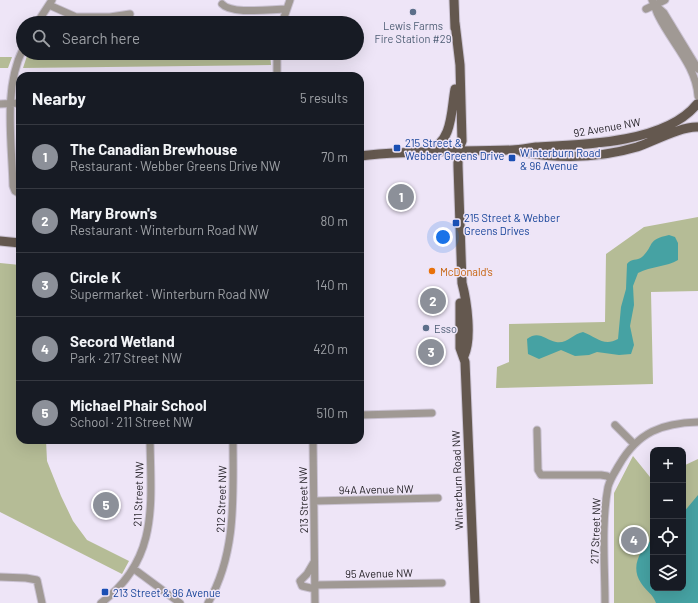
<!DOCTYPE html>
<meta charset="utf-8">
<style>
:root{--surface:#171b24;--page:#20242c;--text:#f1f3f6;--muted:#9ea1a6;--line:#363941;--accent:#8c9099}
body{margin:0;font-family:Barlow,sans-serif;background:var(--page);color:var(--text)}
.controls{position:absolute;right:12px;bottom:12px;display:grid;overflow:hidden;border-radius:8px;box-shadow:0 4px 16px #0002}
.controls button{width:36px;height:36px;display:grid;place-items:center;padding:0;border:0;border-bottom:1px solid var(--line);background:var(--surface);color:var(--text);font:20px sans-serif}
.you{position:absolute;left:443px;top:237px;width:14px;height:14px;margin:-10px;border:3px solid #fff;border-radius:50%;background:#1a73e8;box-shadow:0 0 0 6px #1a73e833}
.badge{display:grid;place-items:center;width:26px;height:26px;border-radius:50%;background:var(--accent);color:#fff;font-size:13px;font-weight:700}
.pin{position:absolute;translate:-50% -50%;border:2px solid #fff;box-shadow:0 1px 4px #0006}
.list{margin:0;padding:0;list-style:none}
h2{display:flex;justify-content:space-between;align-items:center;height:52px;margin:0;padding:0 16px;font-size:17px}
h2 small{font-size:13px;font-weight:400;color:var(--muted)}
.list li{display:grid;grid-template-columns:26px 1fr auto;gap:12px;align-items:center;box-sizing:border-box;height:64px;padding:0 16px;border-top:1px solid var(--line)}
.list b{display:block;font-size:15px;white-space:nowrap}
.list p{margin:0;font-size:13px;white-space:nowrap;color:var(--muted)}
.list em{font-size:13px;font-style:normal;color:var(--muted)}
.icon{flex:none;width:22px;height:22px;fill:none;stroke:currentColor;stroke-width:2;stroke-linecap:round;stroke-linejoin:round}
.map{position:relative;flex:none;width:698px;height:603px;overflow:hidden}
.search{position:absolute;background:var(--surface);box-shadow:0 4px 16px #0002;left:16px;top:16px;width:348px;height:44px;display:flex;align-items:center;gap:10px;box-sizing:border-box;padding:0 14px;border-radius:22px;color:var(--muted);font-size:15px}
.panel{position:absolute;background:var(--surface);box-shadow:0 4px 16px #0002;left:16px;top:72px;width:348px;height:372px;border-radius:12px}
.map>svg:first-child{display:block}
.green{fill:#b5bc96}
.water{fill:#46a2a3}
.lines{fill:none;stroke-linecap:round;stroke-linejoin:round}
.minor-casing{stroke:#cac2d2;stroke-width:9}
.major-casing{stroke:#cac2d2;stroke-width:11}
.minor{stroke:#a09994;stroke-width:7}
.major{stroke:#64584f;stroke-width:9}
.service-dot{fill:#5c6f8a;stroke:#eee5f7;stroke-width:1.5}
.transit-dot{fill:#1a4fb4;stroke:#eee5f7;stroke-width:1.5}
.food-dot{fill:#e8710a;stroke:#eee5f7;stroke-width:1.5}
.labels{text-anchor:middle;dominant-baseline:central;stroke-width:3;stroke-linejoin:round;paint-order:stroke}
.service-label{font-size:11px;fill:#4e5e75;stroke:#eee5f7}
.street-label{font-size:11px;fill:#27242a;stroke:#eee5f7}
.transit-label{font-size:11px;fill:#164399;stroke:#eee5f7;text-anchor:start}
.food-label{font-size:11px;fill:#c56008;stroke:#eee5f7;text-anchor:start}
</style>
<div class="map">
<svg width="698" height="603" viewBox="0 0 698 603">
<rect width="100%" height="100%" fill="#eee5f7"/>
<path class="green" d="M210,53H270L271,65L23,68L27,56Z
M0,57H12L8,68H0Z
M698,217V291L651,292L653,384L496,388L497,367L509,362V324L605,322L606,254L644,227Z
M0,263L20,265V440H46L47,461L61,496L73,521L87,540L129,561L122,574L0,512Z
M633,456L650,477H653V588H683V466L698,459V603H614V493Z"/>
<path class="water" d="M669,235L675,237L678,243V260C667,267 651,266 638,273L633,286L634,305L630,326L634,345L631,354L619,355L597,352L589,355L575,356L561,350L539,359L528,354L527,339C539,330 545,340 556,342C567,344 573,334 583,332C596,337 604,347 618,339L621,307L626,289L627,264C631,258 637,261 642,257C655,245 646,240 669,235Z
M698,495V603H656C653,594 646,591 641,583C630,567 640,549 653,539V588H683V513Z"/>
<g class="lines">
<g class="minor-casing">
<path id="minor" d="M652,0C655,6 656,12 659,17C672,43 696,66 698,96
M222,4C232,15 271,9 286,9
M49,5L76,17H110L130,14
M656,6L664,13L698,69
M646,9L665,0
M37,23L52,0
M282,23L290,0
M277,53V76
M0,104L20,103
M20,194L15,191L13,186C12,143 3,88 23,49
M360,415L432,413
M615,425L634,444
M537,430L538,470L541,475H601L607,476L611,479
M313,440L315,603
M314,501L438,498
M314,562L307,574L300,581L302,586L315,589
M134,569L180,603
M0,577L26,578L37,580L42,603
M315,585L442,583
M101,603C159,560 151,504 150,440
M208,603C237,553 233,496 233,440
M605,603C605,565 601,524 608,487C610,479 615,472 619,465C638,432 662,423 698,422"/>
</g>
<g class="major-casing">
<path id="major" d="M454,0L455,28
M455,23L460,65L462,141L458,151V166L462,283C467,302 472,339 464,356
M428,150C453,143 451,110 455,89
M522,152C561,159 600,158 637,147C654,141 682,126 698,127
M360,156C411,150 461,152 512,150C520,150 528,148 536,147C583,145 666,143 697,104
M0,241L20,243
M460,303V348L465,362L475,603"/>
</g>
<use href="#minor" class="minor"/>
<use href="#major" class="major"/>
</g>
<g class="service-dot">
<circle cx="413" cy="12" r="4"/>
<circle cx="426" cy="328" r="4"/>
</g>
<g class="transit-dot">
<rect x="393" y="144" width="8" height="8" rx="2"/>
<rect x="508" y="154" width="8" height="8" rx="2"/>
<rect x="452" y="219" width="8" height="8" rx="2"/>
<rect x="101" y="588" width="8" height="8" rx="2"/>
</g>
<circle class="food-dot" cx="432" cy="271" r="4"/>
<g class="labels">
<g class="service-label">
<text x="413" y="25">Lewis Farms<tspan x="413" dy="13">Fire Station #29</tspan></text>
<text x="434" y="328" text-anchor="start">Esso</text>
</g>
<g class="street-label">
<text transform="translate(607 127) rotate(-10)">92 Avenue NW</text>
<text transform="translate(457 480) rotate(-92)">Winterburn Road NW</text>
<text transform="translate(376 489) rotate(-1)">94A Avenue NW</text>
<text transform="translate(138 494) rotate(-88)">211 Street NW</text>
<text transform="translate(221 499) rotate(-88)">212 Street NW</text>
<text transform="translate(303 500) rotate(-91)">213 Street NW</text>
<text transform="translate(595 531) rotate(-88)">217 Street NW</text>
<text transform="translate(379 573) rotate(-1)">95 Avenue NW</text>
</g>
<g class="transit-label">
<text x="405" y="142">215 Street &amp;<tspan x="405" dy="13">Webber Greens Drive</tspan></text>
<text x="520" y="152">Winterburn Road<tspan x="520" dy="13">&amp; 96 Avenue</tspan></text>
<text x="464" y="217">215 Street &amp; Webber<tspan x="464" dy="13">Greens Drives</tspan></text>
<text x="113" y="592">213 Street &amp; 96 Avenue</text>
</g>
<g class="food-label">
<text x="440" y="271">McDonald's</text>
</g>
</g>
</svg>
<div class="controls">
<button>+</button>
<button>−</button>
<button><svg class="icon" aria-label="locate" viewBox="0 0 24 24"><circle cx="12" cy="12" r="6"/><path d="M12 2v4M12 18v4M2 12h4M18 12h4"/></svg></button>
<button><svg class="icon" aria-label="layers" viewBox="0 0 24 24"><path d="M12 4l9 5-9 5-9-5zM3 14l9 5 9-5"/></svg></button>
</div>
<div class="you"></div>
<div class="pin badge" style="left:401px;top:197px">1</div>
<div class="pin badge" style="left:433px;top:301px">2</div>
<div class="pin badge" style="left:431px;top:352px">3</div>
<div class="pin badge" style="left:634px;top:540px">4</div>
<div class="pin badge" style="left:106px;top:505px">5</div>
<div class="search"><svg class="icon" aria-label="search" viewBox="0 0 24 24"><circle cx="10" cy="10" r="6"/><path d="M15 15l6 6"/></svg>Search here</div>
<section class="panel">
<h2>Nearby<small>5 results</small></h2>
<ul class="list">
<li><span class="badge">1</span><div><b>The Canadian Brewhouse</b><p>Restaurant · Webber Greens Drive NW</p></div><em>70 m</em></li>
<li><span class="badge">2</span><div><b>Mary Brown's</b><p>Restaurant · Winterburn Road NW</p></div><em>80 m</em></li>
<li><span class="badge">3</span><div><b>Circle K</b><p>Supermarket · Winterburn Road NW</p></div><em>140 m</em></li>
<li><span class="badge">4</span><div><b>Secord Wetland</b><p>Park · 217 Street NW</p></div><em>420 m</em></li>
<li><span class="badge">5</span><div><b>Michael Phair School</b><p>School · 211 Street NW</p></div><em>510 m</em></li>
</ul>
</section>
</div>
